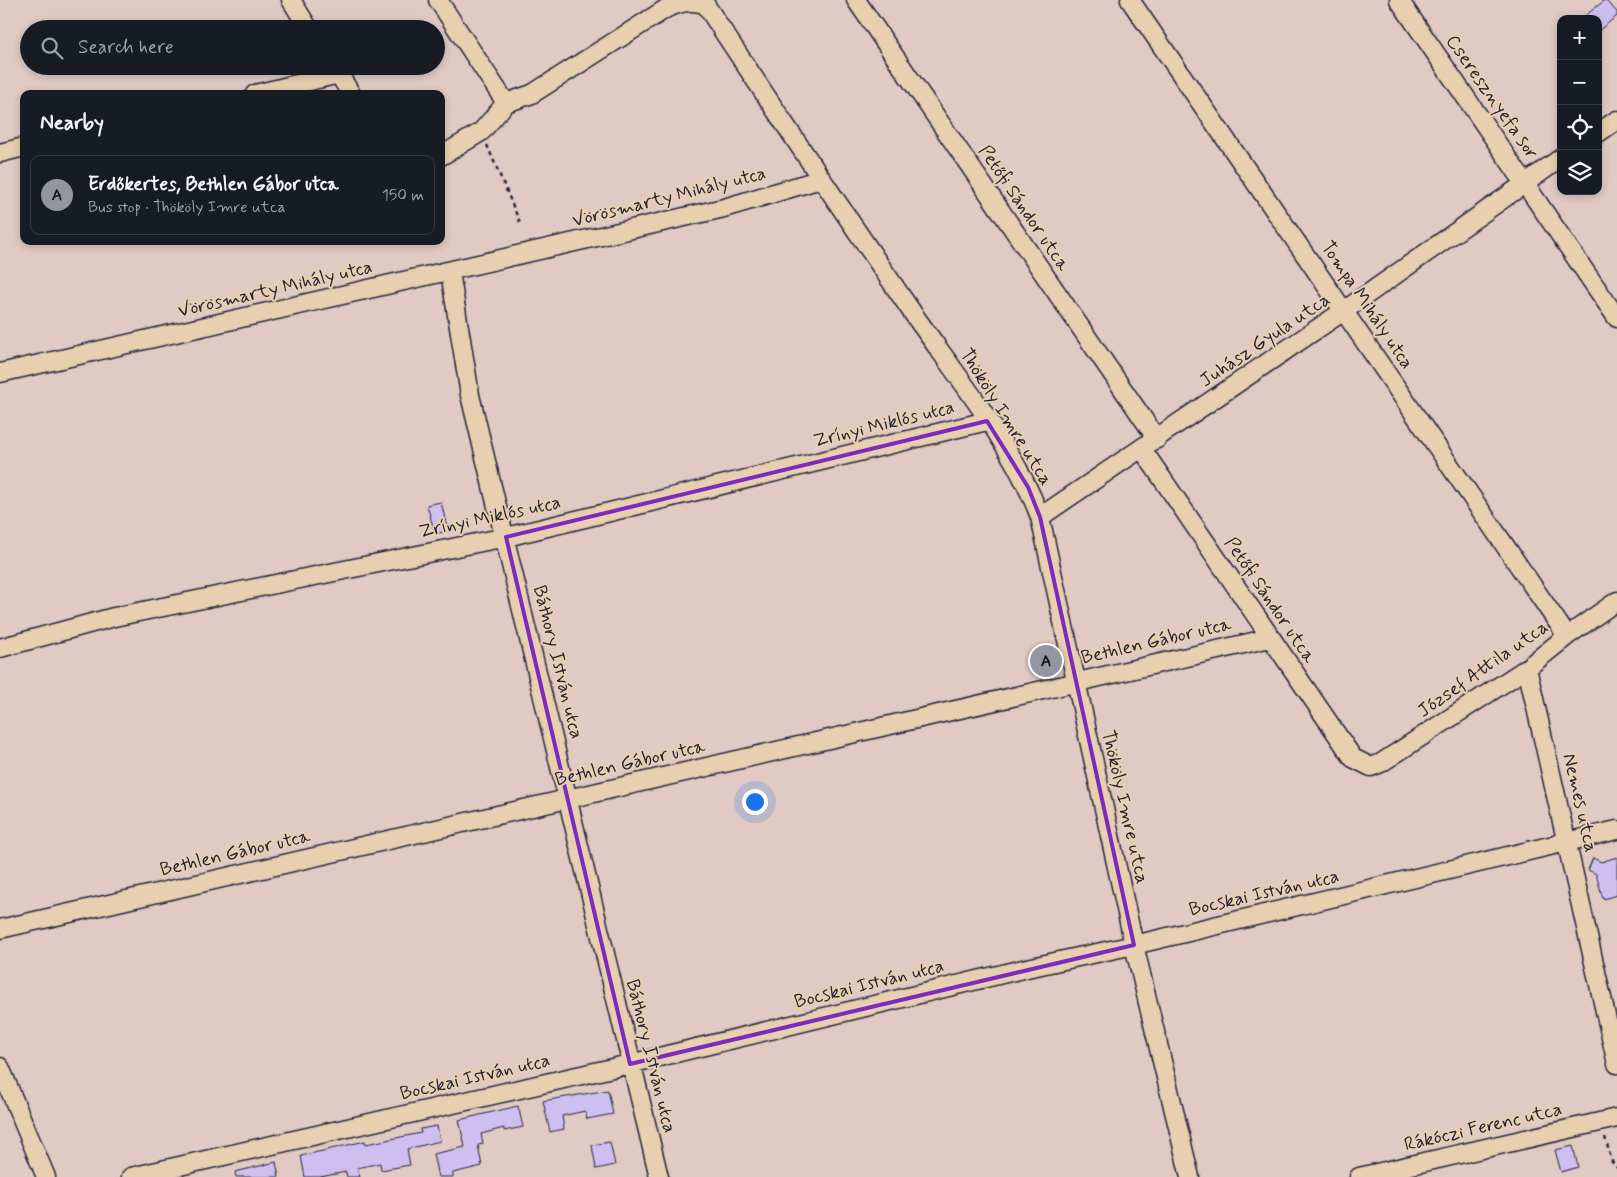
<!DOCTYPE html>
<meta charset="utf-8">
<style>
:root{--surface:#171b24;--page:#20242c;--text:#f1f3f6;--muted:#9ea1a6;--line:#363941;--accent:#9495a2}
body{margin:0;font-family:Mynerve,sans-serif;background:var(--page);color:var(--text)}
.controls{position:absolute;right:15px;top:15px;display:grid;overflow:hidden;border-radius:10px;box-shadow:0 2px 8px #0003}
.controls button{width:45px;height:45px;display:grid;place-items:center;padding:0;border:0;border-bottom:1px solid var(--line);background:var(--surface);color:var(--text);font:25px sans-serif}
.you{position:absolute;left:754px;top:801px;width:18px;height:18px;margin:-12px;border:4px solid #fff;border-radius:50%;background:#1a73e8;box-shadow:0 0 0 8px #1a73e833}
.badge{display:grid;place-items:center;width:32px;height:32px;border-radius:50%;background:var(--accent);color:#111;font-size:16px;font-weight:700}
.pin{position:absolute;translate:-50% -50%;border:2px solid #fff;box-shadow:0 1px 5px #0006}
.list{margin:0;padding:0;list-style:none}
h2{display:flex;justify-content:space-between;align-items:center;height:65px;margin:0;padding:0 20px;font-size:21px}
h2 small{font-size:16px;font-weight:400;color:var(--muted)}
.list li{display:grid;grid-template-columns:32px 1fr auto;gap:15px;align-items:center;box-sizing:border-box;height:80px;margin:0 10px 10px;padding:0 10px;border:1px solid var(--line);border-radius:10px}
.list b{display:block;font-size:19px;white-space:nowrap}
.list p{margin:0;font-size:16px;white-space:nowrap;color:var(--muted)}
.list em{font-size:16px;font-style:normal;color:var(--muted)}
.icon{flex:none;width:28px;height:28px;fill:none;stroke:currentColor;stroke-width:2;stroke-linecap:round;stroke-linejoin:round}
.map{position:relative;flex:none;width:1617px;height:1177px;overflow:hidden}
.search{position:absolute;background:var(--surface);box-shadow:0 2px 8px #0003;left:20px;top:20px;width:425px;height:55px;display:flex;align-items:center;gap:12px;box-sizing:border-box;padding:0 18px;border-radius:28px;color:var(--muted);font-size:19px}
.panel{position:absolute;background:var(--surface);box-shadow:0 2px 8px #0003;left:20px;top:90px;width:425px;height:155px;border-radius:10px}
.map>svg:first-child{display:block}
.building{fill:#cfbff0;stroke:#22223b}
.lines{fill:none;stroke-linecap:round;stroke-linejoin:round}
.minor-casing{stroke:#22223b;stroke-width:21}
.path{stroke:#22223b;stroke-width:2.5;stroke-dasharray:4 4;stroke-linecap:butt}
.minor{stroke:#e8cfb0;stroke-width:18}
.marked{fill:none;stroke:#7b2cbf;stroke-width:4;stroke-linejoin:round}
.labels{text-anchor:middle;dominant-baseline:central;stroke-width:4;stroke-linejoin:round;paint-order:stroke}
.street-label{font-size:19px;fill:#22223b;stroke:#e8cfb0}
</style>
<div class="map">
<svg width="1617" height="1177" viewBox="0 0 1617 1177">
<rect width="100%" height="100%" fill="#e0cac3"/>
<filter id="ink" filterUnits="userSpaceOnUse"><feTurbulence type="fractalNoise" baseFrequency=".02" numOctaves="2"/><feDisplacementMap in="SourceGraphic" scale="10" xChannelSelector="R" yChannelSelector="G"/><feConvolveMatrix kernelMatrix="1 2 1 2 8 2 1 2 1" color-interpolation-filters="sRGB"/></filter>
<g filter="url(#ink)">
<path class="building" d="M1605,0L1617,12V16L1598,31V19H1581Z
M441,502L448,531L435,534L427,505Z
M1617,857V895L1603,899L1596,874L1588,870L1593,858L1601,862Z
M608,1090L613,1114L587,1119L585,1111L562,1116L564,1129L550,1132L543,1101Z
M518,1106L523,1127L504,1131V1128L481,1134L483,1144L478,1145L482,1166L453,1173V1177H438L433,1154L465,1147L459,1120Z
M437,1126L440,1141L407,1149L410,1165L381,1170L380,1163L357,1168L360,1177H347L346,1172L320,1177H305L301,1156L365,1141L366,1144L421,1133L420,1129Z
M610,1142L615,1165L596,1169L592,1145Z
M1573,1146L1578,1167L1561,1172L1555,1150Z
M276,1162L279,1177H236L235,1172Z"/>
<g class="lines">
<g class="minor-casing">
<path id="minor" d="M291,0L309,29
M438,0L506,103
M856,0L1157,439
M1130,0L1567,636
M1399,0L1617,318
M705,4C773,107 842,210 912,312C957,376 1013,444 1040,517L1134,945L1190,1177
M334,66L351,94
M255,94L339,74
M1598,133L1617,120
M0,153L24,147
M441,156L481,132L506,103L532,94L667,8C680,2 691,0 705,4
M450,272L470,395L659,1177
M0,373L724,208L821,179
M1142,449L1353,758L1371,767L1381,763L1527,668L1567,636L1617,601
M1040,517L1345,310L1561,158
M0,648L114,617L506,537L987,421
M1527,668L1617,1064
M0,929L1270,638
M0,1067L46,1177
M131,1177L630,1064L1027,968L1134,945L1617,830
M1359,1177L1617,1118"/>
</g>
<path class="path" d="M487,145L521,225
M1605,1137L1612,1162L1617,1168"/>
<use href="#minor" class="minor"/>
</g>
</g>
<path class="marked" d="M987,421L1028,487L1040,517L1134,945L630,1064L506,537Z"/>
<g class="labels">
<g class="street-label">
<text transform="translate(1492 97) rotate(55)">Cseresznyefa sor</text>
<text transform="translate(669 197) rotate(-14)">Vörösmarty Mihály utca</text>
<text transform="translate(1024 208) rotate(56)">Petőfi Sándor utca</text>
<text transform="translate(275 289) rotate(-13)">Vörösmarty Mihály utca</text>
<text transform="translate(1367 305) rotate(56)">Tompa Mihály utca</text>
<text transform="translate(1265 340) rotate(-34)">Juhász Gyula utca</text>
<text transform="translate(1006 417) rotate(58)">Thököly Imre utca</text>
<text transform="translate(884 424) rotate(-14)">Zrínyi Miklós utca</text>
<text transform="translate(490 517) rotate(-12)">Zrínyi Miklós utca</text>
<text transform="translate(1270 600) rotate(56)">Petőfi Sándor utca</text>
<text transform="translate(1156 641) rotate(-13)">Bethlen Gábor utca</text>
<text transform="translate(558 662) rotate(76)">Báthory István utca</text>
<text transform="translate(1483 669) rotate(-35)">József Attila utca</text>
<text transform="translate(630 763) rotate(-13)">Bethlen Gábor utca</text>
<text transform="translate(1580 803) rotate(77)">Nemes utca</text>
<text transform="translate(1125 807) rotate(77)">Thököly Imre utca</text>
<text transform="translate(235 853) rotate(-13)">Bethlen Gábor utca</text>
<text transform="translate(1264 893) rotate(-13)">Bocskai István utca</text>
<text transform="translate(869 984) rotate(-14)">Bocskai István utca</text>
<text transform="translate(651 1056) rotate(76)">Báthory István utca</text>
<text transform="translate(475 1077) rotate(-13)">Bocskai István utca</text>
<text transform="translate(1483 1127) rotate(-13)">Rákóczi Ferenc utca</text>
</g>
</g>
</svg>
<div class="controls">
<button>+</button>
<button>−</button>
<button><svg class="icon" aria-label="locate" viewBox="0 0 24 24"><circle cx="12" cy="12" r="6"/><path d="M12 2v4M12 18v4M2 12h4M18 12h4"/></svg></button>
<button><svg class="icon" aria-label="layers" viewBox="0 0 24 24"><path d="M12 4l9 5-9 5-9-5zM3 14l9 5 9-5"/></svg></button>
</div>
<div class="you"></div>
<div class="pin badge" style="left:1046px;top:661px">A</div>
<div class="search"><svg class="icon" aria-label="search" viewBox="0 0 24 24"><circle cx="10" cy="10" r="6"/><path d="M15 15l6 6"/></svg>Search here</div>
<section class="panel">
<h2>Nearby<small></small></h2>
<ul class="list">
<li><span class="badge">A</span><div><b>Erdőkertes, Bethlen Gábor utca</b><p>Bus stop · Thököly Imre utca</p></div><em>150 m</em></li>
</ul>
</section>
</div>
